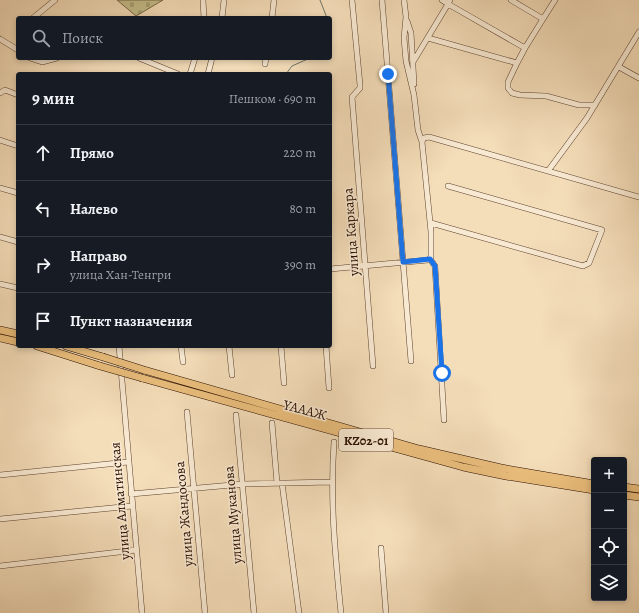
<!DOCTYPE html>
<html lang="ru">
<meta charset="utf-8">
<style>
:root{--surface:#171b24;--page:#242831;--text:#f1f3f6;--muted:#9ea1a6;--line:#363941}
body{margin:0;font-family:Alegreya,serif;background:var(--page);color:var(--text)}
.controls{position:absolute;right:12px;bottom:12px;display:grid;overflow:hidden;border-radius:4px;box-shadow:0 2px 6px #0003}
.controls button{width:36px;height:36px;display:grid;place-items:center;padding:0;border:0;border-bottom:1px solid var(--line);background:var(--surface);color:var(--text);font:20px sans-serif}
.stop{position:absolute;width:12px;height:12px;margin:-9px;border:3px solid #1a73e8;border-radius:50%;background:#fff}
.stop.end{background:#1a73e8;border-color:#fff;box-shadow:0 1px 4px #0008}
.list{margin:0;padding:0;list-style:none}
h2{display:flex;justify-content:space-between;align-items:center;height:52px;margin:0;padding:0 16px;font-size:17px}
h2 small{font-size:13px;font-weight:400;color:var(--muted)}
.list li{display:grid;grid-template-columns:26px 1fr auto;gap:12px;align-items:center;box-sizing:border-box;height:56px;padding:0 16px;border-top:1px solid var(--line)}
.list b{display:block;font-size:15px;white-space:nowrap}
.list p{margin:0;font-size:13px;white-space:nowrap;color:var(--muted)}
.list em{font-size:13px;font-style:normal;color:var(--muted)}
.icon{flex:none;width:22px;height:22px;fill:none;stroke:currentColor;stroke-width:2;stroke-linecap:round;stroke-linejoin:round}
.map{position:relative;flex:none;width:639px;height:613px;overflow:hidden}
.search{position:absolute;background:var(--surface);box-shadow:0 2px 6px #0003;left:16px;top:16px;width:316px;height:44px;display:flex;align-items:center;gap:10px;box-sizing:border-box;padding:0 14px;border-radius:4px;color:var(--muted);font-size:15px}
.panel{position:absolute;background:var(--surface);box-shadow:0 2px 6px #0003;left:16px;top:72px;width:316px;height:276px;border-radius:4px}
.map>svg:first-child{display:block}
.cemetery{fill:url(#cemetery-stones);stroke:#766645}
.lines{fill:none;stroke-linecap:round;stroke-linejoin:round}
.stream{stroke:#6e7668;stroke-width:1}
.minor-casing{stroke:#5c412e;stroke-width:6}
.highway-casing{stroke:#290d00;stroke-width:8}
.minor{stroke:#f8e9d2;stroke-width:5}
.highway{stroke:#eabe7c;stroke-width:7}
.highway-bridge-casing{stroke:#290d00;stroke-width:8;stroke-linecap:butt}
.highway-bridge{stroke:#eabe7c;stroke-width:7}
.route{stroke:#1a73e8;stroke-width:5}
.labels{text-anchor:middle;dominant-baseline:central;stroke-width:3;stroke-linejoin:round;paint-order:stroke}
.shield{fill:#f8e9d2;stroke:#674f3f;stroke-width:1}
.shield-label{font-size:13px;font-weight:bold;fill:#290d00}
.street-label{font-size:14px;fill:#290d00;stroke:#f8e9d2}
</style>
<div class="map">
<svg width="639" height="613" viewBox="0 0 639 613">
<defs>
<pattern id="cemetery-stones" width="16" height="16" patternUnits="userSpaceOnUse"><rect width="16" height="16" fill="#c4be8a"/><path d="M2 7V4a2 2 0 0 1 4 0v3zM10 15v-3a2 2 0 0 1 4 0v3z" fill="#a8a275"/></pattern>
</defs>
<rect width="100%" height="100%" fill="#f4ddb9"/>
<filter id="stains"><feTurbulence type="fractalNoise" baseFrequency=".005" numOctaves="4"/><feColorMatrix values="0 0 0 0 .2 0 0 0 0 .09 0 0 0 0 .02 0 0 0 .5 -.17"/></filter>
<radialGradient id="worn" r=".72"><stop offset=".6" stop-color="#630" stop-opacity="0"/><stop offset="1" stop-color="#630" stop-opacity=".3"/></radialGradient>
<path class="cemetery" d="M117,0H163L136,16Z"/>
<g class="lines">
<path class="stream" d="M320,0L327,18
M286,74L292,66L310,58"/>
<g class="minor-casing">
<path id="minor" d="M203,0L204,18
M352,0L360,85V88L352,97L373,366
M382,0L411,361
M404,0L406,17L404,38L406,61L414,95L418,130L422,142
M442,0L448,4L450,0
M511,0L543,19L525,48
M33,18L55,0
M222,18L224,0
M272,18L274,0
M543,19L555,0
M407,21L411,33L414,84
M0,39L18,50
M30,58L42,62L57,58
M139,58L178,74
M413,62L448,4L525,48L517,63L428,38
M517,63L508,82V88L512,93L520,95L546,96L579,105H595
M265,64L266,58
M619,67L639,78
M190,74L195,58
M208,74L212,58
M0,93L5,90L18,95
M0,140L18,146
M548,171L587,118L639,32
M0,188L18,193
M431,223L583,266L589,263L602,230L448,186
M0,237L18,242
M430,259L435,266L444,420
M330,269L428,260L431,257V232L422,142L424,138L429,137L639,197
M0,284L18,288
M119,346L142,613
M181,346L183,362
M229,346L232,375
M281,346L284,383
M326,346L329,388
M187,412L205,613
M236,415L254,613
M272,423L277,483
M334,442C330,501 335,554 341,613
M0,475L128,462
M282,483L299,613
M131,494L243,484L331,482
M0,519L132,506
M381,548L386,613
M0,566L136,550"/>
</g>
<g class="highway-casing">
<path id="highway" d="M0,330L18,334
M0,338L18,342
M37,346L100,366
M66,346L103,357
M144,370L419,449L501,468L594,484
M142,378L463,467L506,476L594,490
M624,487L639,489
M624,495L639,497"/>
</g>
<use href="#minor" class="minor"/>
<use href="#highway" class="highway"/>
<g class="highway-bridge-casing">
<path id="highway-bridge" d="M103,357L144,370
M100,366L142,378"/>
</g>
<use href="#highway-bridge" class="highway-bridge"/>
</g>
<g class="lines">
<path class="route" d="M388,74L403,262L430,259L435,266L442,373"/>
</g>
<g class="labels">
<rect class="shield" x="339" y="429" width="54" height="22" rx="3"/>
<g class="shield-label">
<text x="366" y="440">KZ02-01</text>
</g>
<g class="street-label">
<text transform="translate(351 232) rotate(-94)">улица Каркара</text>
<text transform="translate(305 410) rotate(15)">ҮАААЖ</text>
<text transform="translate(120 501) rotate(-95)">улица Алматинская</text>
<text transform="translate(184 514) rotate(-95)">улица Жандосова</text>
<text transform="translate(233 515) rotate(-95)">улица Муканова</text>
</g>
</g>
<rect width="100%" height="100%" filter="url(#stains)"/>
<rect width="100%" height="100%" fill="url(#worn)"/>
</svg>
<div class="controls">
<button>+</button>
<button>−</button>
<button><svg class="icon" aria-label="locate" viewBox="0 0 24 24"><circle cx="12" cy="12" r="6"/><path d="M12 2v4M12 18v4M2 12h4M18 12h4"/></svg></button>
<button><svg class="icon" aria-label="layers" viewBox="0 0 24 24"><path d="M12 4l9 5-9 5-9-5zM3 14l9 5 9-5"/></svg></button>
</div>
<div class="stop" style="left:442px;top:373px"></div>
<div class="stop end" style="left:388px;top:74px"></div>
<div class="search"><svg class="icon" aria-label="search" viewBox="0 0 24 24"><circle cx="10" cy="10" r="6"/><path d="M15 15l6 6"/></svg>Поиск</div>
<section class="panel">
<h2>9 мин<small>Пешком · 690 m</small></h2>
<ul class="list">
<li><svg class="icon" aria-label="ahead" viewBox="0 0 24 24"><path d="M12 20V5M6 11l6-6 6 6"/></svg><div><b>Прямо</b></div><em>220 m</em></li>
<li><svg class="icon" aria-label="left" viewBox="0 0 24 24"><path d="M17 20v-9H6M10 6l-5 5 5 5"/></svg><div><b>Налево</b></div><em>80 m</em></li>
<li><svg class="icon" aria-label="right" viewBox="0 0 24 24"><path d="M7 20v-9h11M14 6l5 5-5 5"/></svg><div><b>Направо</b><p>улица Хан-Тенгри</p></div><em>390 m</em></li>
<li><svg class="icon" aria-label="arrive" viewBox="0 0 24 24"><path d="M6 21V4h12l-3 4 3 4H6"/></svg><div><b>Пункт назначения</b></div></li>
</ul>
</section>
</div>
